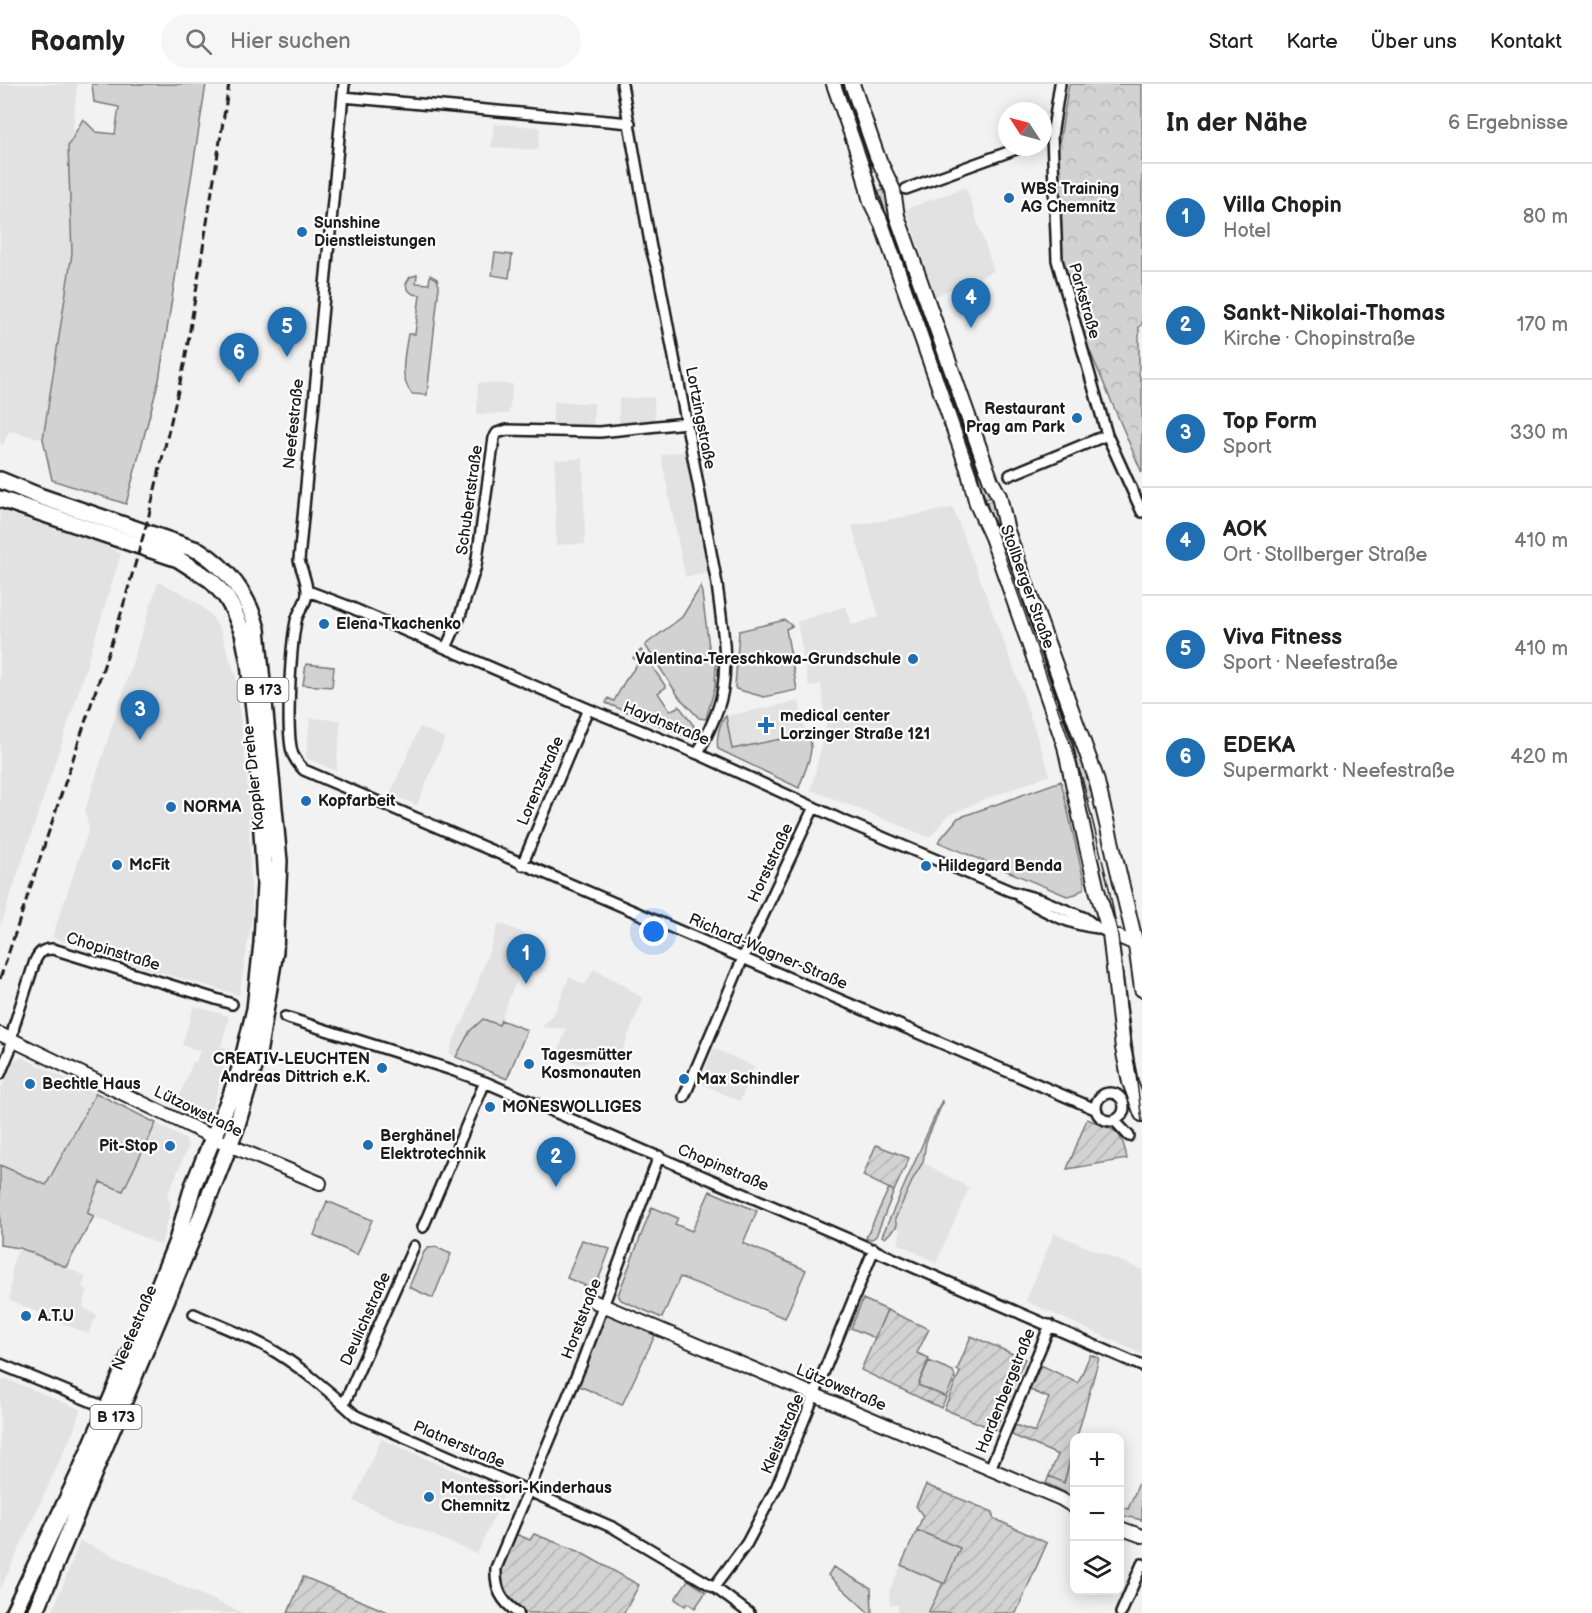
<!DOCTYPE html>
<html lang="de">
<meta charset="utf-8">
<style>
:root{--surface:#fff;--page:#f6f6f6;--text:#222;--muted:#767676;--line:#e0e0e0;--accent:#1f6fb2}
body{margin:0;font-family:"Balsamiq Sans",sans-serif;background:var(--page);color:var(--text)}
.controls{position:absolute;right:18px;bottom:18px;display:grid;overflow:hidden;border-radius:12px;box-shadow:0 3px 15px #0003}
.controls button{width:54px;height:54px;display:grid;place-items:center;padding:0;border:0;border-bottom:2px solid var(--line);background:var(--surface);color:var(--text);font:30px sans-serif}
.compass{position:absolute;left:998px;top:18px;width:54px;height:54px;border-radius:50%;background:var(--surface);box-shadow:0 3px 15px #0003;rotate:306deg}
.you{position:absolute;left:654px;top:848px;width:21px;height:21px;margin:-15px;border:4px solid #fff;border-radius:50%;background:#1a73e8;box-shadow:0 0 0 9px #1a73e833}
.badge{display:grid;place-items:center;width:39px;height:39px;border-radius:50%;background:var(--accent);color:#fff;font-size:20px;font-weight:700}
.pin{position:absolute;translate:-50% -50px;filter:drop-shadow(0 2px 3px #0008)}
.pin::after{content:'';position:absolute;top:32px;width:21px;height:18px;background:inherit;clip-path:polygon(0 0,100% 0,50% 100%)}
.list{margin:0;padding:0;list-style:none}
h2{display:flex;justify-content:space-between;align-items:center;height:78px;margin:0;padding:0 24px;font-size:26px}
h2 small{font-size:20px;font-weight:400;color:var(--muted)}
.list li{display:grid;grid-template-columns:39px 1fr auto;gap:18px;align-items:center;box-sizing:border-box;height:108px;padding:0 24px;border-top:2px solid var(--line)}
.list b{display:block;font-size:22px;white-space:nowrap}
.list p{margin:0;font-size:20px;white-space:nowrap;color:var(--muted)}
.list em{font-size:20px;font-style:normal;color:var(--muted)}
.icon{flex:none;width:33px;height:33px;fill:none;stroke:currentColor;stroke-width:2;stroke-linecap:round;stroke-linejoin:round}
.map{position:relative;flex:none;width:1142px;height:1529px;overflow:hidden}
header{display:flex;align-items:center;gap:36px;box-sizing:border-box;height:84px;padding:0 30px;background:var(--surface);border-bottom:2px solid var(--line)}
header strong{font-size:28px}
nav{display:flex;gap:33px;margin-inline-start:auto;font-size:21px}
.search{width:420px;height:54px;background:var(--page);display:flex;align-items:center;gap:15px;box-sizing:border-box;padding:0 21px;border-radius:33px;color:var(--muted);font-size:22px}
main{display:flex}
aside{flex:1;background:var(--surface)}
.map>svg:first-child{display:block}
.built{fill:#e2e2e2}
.green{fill:#d2d2d2;stroke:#777;stroke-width:1.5}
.forest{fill:url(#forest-crowns);stroke:#777;stroke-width:1.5}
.garden{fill:url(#garden-furrows);stroke:#777;stroke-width:1.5}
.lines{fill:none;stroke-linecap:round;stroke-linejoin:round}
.minor-casing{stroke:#1c1c1c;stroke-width:14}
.tertiary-casing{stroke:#1c1c1c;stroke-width:16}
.secondary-casing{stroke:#1c1c1c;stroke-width:18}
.primary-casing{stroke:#1c1c1c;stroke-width:20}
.minor{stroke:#fff;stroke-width:9}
.tertiary{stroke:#fff;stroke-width:12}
.secondary{stroke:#fff;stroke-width:14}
.primary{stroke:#fff;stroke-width:15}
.tram{stroke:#1c1c1c;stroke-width:1.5}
.rail{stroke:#1c1c1c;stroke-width:3;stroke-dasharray:9 4.5;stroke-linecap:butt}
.poi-dot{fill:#1f6fb2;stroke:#fff;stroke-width:2}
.labels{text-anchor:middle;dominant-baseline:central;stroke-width:4.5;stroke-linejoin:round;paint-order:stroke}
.shield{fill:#fff;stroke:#606060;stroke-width:1.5}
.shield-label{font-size:15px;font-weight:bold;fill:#1c1c1c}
.poi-label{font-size:16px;font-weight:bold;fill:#1c1c1c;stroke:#fff;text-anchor:start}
.street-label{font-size:16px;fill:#1c1c1c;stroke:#fff}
</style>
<header>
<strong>Roamly</strong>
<div class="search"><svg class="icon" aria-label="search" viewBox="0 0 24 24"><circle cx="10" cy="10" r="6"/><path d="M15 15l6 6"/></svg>Hier suchen</div>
<nav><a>Start</a><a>Karte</a><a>Über uns</a><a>Kontakt</a></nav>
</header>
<main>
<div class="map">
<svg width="1142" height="1529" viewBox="0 0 1142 1529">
<defs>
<pattern id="forest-crowns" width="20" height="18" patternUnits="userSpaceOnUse" patternTransform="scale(1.5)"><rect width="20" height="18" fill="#d2d2d2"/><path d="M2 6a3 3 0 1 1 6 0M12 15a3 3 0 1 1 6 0" fill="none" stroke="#b4b4b4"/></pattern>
<pattern id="garden-furrows" width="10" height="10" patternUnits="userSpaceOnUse" patternTransform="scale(1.5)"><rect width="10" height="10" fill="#d2d2d2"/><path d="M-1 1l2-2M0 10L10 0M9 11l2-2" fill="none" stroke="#b4b4b4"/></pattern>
</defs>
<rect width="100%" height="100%" fill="#f2f2f2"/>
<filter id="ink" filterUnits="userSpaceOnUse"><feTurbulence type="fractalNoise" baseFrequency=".0167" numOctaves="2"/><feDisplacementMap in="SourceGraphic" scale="12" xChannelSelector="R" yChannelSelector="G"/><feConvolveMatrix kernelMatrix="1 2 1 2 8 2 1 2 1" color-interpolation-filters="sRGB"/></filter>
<g filter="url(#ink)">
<path class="built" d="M0,0H77L73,46L68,62L72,169L43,355L9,347L3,361L0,359Z
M494,40L540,43L538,66L491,63Z
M966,103L994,187L935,212L906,125Z
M478,299L513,300L509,330H477Z
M654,313L655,340L619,343V315Z
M554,318L594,319L593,346L552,344Z
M685,367L707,489L685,493L661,371Z
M583,374L585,460L556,461L555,376Z
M953,424L1016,590L1050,691L983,716L947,732L933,750L929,753L811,706L826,642L821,600L809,603L797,538L846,522L852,541L879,533L852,442Z
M0,427L104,461L121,470L73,625L0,843Z
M158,498L180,508L196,518L211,531L221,548L236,593L248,706L252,834L239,911L104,872L52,853L89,745L85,727Z
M799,617L806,650L732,665L726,632Z
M310,634L341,636L336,687L306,674Z
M420,643L445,654L417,721L390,710Z
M499,839L533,853L499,941L483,935L463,957L456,973L449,969L459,943L464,937Z
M594,885L624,901L643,915L621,970L606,966L599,975L581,981L557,970L566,945L542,943L555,928L569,893L585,901Z
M194,922L229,932L221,963L230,964L210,1031L201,1035L175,1023L193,978H196L200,967L182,961Z
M714,964L754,983L740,1017L700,999Z
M23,974L96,1009L45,1101L0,1081V1007L12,979L16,975Z
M156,1039L186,1056L188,1063L167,1113L170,1116V1127L161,1161L86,1129L100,1097L123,1107Z
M923,1078L969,1104L936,1179L898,1159L900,1148L895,1135L914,1093Z
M1054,1149L1142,1186V1270L1026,1217Z
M20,1164L86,1192L82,1203L88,1206L83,1218L84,1224L97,1231L88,1250L9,1216L13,1177Z
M4,1294L80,1325L74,1346L0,1506V1302Z
M381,1355L505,1409L477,1470L354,1417Z
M80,1457L186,1504L243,1529H52Z
M901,1481L943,1499L928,1529H898V1521H890L889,1508Z"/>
<path class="green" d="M92,0H206L159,296L126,420L52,396L43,355L72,169L68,62L83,35L96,48L115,50L119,23L94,18Z
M884,106L886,111L890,110L992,413L983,416L874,117L878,116L876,108Z
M495,169L512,171L509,194L492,191Z
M417,191L416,199L429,200L430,191L437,195L439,202L427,311L412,310C398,293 405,270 408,250H415L420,211L413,210L407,205L406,200L410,193Z
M993,416L995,423L1099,712L1081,716L986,426L984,419Z
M701,502L710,570L716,579L715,603L706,635L699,634L679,613L645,561L682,533Z
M785,536L792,542L786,545L797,606L764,613L736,605L735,603L739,547Z
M641,566L666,603L658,609L670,627L679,622L694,642L692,646L682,651L606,619L608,614L614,617L625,597L639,578L633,574Z
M306,580L334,583L332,603L303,601Z
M726,632L732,665L806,650C819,661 803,690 799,704L718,665C716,655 719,639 726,632Z
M1061,697L1084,797V804L1076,810L1067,812L938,758L958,734Z
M483,935L499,941L501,936L527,946L507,995L456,973L470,947Z
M96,1009L156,1039L123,1107L100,1098L87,1129L94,1132L66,1183L20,1164L0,1161V1081L46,1101Z
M942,1016V1020L926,1058L923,1078L914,1093L895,1135L897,1142L885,1154L882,1152Z
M889,1104L894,1107L876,1152L872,1155L866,1154Z
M710,1107L757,1127L743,1159L806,1186L785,1234L680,1193L662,1234L621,1216L618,1211L652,1123L678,1134L675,1140L692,1147Z
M327,1117L372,1136L357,1171L314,1151Z
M582,1156L610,1165L596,1202L591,1204L567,1194Z
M436,1163L451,1170L433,1214L409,1203L424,1168L428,1164Z
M863,1215L887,1226L875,1254L851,1244Z
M604,1222L658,1245L622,1321L573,1299Z
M929,1277L953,1287L955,1293L946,1313L918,1301Z
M1074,1361V1413L1046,1399L1049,1392L1064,1398Z
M1142,1392V1436L1120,1431V1422L1128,1425Z
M917,1446L961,1464L945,1500L901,1481Z
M833,1483L871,1504L872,1529H869L828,1491Z
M688,1496L706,1508L695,1524L688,1519L685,1522L675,1515Z"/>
<path class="forest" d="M1069,0H1142V240L1139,243V290L1142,300V389L1057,190L1051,109Z"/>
<path class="garden" d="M1087,1035C1114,1046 1122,1044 1127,1075L1067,1085Z
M876,1061L909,1074L894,1107L863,1092Z
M887,1226L929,1245L917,1269L929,1274L918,1301L946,1313L941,1324L861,1286Z
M971,1252L1025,1275L995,1346L944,1325L960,1288L957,1286Z
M1090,1271L1099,1274L1077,1353L1074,1354V1361L1064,1399L1049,1392L1058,1371L1012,1351L1015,1341L1035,1348L1049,1314L1030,1306L1041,1281L1078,1299Z
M926,1401L993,1428V1434L1047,1459L1016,1529H928L943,1499H945L960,1464L917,1446L923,1432L916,1422Z
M516,1450L530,1456L534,1450L578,1467L639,1501L624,1529H527L513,1520L502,1502V1485Z
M303,1493H304L390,1529H288Z"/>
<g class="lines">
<g class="minor-casing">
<path id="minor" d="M344,0L299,476C301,485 307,497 307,507C308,518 298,527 296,537C291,562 285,650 293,671C296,677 300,682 304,686L1095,1025
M622,0L651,164L658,189L717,500C721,534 728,570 723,604C720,627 707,649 698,670
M1060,0L1052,52L1057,176L1107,351L1142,428
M343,13L630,39
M906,105L1022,63
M1010,391L1107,351
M308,507L345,521L588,625L698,670L844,737L1010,807L1042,816L1085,834L1098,844L1110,849
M446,564L459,535L476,482L494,354L497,349L507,346L600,348L686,339
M522,781L588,625
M1020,813C1045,828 1070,841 1098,844
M285,933L449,985L485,998L1142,1282
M0,990L10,966L14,942L35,877C39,868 43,865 53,865L232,920
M1096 1023a14 14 0 1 1 28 0a14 14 0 1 1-28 0Z
M684,1013L743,874L814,723
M1115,1037L1129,1052
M423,1143L485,998
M194,1230C218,1241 243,1250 267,1263C296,1279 332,1309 356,1332L614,1444L714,1503L749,1529
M0,1280L107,1324
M344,1320L414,1162
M990,1385L1050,1241
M714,1503L747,1459L777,1402L874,1165
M518,1529C501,1517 495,1505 496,1484L581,1281L659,1072
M1121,1529L1142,1480"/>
</g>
<g class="tertiary-casing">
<path id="tertiary" d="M1110,849L1142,863
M0,950L229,1061L320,1099
M593,1217L1061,1415L1074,1423
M1120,1444L1142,1452"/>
</g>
<g class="secondary-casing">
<path id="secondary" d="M834,0L861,77L871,118L882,140L968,385L977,420L992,453L1065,662L1086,759L1097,806L1110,849L1123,964L1130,998L1142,1030
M852,0L877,72L893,106L897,132L991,397L999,412L1007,447L1033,520L1096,694L1136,861L1142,905"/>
</g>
<g class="primary-casing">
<path id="primary" d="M0,396L39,412L200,467C229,486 248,511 257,545L279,777L275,867L258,970L236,1044L194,1150L35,1529
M0,415L178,475L211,496L226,513L233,525L243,549L249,579L256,644L265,800L262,859L255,925L242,979L231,1011L193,1102L177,1157L147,1231L80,1388L13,1529"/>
</g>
<use href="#minor" class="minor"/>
<use href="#tertiary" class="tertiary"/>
<use href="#secondary" class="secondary"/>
<use href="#primary" class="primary"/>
<path class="tram" d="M841,0L1082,694L1109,804L1118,852L1142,1037"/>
<path class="rail" d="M0,895L120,533L148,435L185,277L229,0"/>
</g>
</g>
<g class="poi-dot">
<circle cx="1009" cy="114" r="6"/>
<circle cx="302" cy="148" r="6"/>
<circle cx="1077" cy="334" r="6"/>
<circle cx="324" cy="540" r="6"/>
<circle cx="913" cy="575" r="6"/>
<path d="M763 632h6v6h6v6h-6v6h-6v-6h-6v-6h6z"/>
<circle cx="306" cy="717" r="6"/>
<circle cx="171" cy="723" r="6"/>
<circle cx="117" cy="781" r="6"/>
<circle cx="926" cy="782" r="6"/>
<circle cx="529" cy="980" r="6"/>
<circle cx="382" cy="984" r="6"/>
<circle cx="684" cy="995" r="6"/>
<circle cx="30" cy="1000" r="6"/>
<circle cx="490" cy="1023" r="6"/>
<circle cx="368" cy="1061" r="6"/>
<circle cx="170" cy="1062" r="6"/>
<circle cx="26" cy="1232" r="6"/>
<circle cx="429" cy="1413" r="6"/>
</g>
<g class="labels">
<g class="shield">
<rect x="237.5" y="594" width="51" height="24" rx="4.5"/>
<rect x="90.5" y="1321" width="51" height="24" rx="4.5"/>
</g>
<g class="shield-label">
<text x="263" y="606">B 173</text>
<text x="116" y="1333">B 173</text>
</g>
<g class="poi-label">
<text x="1021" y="105">WBS Training<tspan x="1021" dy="18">AG Chemnitz</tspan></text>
<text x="314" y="139">Sunshine<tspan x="314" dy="18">Dienstleistungen</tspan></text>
<text x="1065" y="325" text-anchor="end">Restaurant<tspan x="1065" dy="18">Prag am Park</tspan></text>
<text x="336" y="540">Elena Tkachenko</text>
<text x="901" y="575" text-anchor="end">Valentina-Tereschkowa-Grundschule</text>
<text x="780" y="632">medical center<tspan x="780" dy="18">Lorzinger Straße 121</tspan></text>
<text x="318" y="717">Kopfarbeit</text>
<text x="183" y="723">NORMA</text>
<text x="129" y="781">McFit</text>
<text x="938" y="782">Hildegard Benda</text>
<text x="541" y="971">Tagesmütter<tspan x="541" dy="18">Kosmonauten</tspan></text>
<text x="370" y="975" text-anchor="end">CREATIV-LEUCHTEN<tspan x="370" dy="18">Andreas Dittrich e.K.</tspan></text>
<text x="696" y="995">Max Schindler</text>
<text x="42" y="1000">Bechtle Haus</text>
<text x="502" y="1023">MONESWOLLIGES</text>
<text x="380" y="1052">Berghänel<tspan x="380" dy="18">Elektrotechnik</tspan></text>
<text x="158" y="1062" text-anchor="end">Pit-Stop</text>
<text x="38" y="1232">A.T.U</text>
<text x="441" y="1404">Montessori-Kinderhaus<tspan x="441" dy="18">Chemnitz</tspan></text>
</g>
<g class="street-label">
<text transform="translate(1084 217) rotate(74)">Parkstraße</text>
<text transform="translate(700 334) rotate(79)">Lortzingstraße</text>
<text transform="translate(294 340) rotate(-84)">Neefestraße</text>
<text transform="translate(470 416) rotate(-82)">Schubertstraße</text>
<text transform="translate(1027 503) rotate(70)">Stollberger Straße</text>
<text transform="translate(666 640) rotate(22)">Haydnstraße</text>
<text transform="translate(254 694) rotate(-96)">Kappler Drehe</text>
<text transform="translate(541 697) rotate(-67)">Lorenzstraße</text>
<text transform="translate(771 779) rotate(-65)">Horststraße</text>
<text transform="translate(113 868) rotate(17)">Chopinstraße</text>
<text transform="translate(768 868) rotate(23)">Richard-Wagner-Straße</text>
<text transform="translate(198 1028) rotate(26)">Lützowstraße</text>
<text transform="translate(723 1084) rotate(23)">Chopinstraße</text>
<text transform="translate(366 1235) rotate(-66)">Deulichstraße</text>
<text transform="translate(582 1235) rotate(-69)">Horststraße</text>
<text transform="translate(135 1244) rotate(-67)">Neefestraße</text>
<text transform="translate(841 1304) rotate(23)">Lützowstraße</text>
<text transform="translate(1006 1307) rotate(-68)">Hardenbergstraße</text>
<text transform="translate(783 1350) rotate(-67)">Kleiststraße</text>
<text transform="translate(459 1361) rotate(23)">Platnerstraße</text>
</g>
</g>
</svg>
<div class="controls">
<button>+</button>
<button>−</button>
<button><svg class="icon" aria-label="layers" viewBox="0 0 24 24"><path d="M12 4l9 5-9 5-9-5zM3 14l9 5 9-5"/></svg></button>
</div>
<svg class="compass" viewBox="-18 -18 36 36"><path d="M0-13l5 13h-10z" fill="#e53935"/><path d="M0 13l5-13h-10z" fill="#767676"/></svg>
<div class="you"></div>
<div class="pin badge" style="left:526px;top:900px">1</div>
<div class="pin badge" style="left:556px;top:1103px">2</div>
<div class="pin badge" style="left:140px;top:656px">3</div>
<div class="pin badge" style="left:971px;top:244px">4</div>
<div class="pin badge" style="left:287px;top:273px">5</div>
<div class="pin badge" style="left:239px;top:299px">6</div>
</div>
<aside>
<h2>In der Nähe<small>6 Ergebnisse</small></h2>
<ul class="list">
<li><span class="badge">1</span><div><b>Villa Chopin</b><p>Hotel</p></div><em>80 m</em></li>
<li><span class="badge">2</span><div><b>Sankt-Nikolai-Thomas</b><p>Kirche · Chopinstraße</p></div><em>170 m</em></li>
<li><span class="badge">3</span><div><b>Top Form</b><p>Sport</p></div><em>330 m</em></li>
<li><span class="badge">4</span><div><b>AOK</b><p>Ort · Stollberger Straße</p></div><em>410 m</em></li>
<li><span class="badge">5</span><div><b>Viva Fitness</b><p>Sport · Neefestraße</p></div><em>410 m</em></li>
<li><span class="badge">6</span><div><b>EDEKA</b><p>Supermarkt · Neefestraße</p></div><em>420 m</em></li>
</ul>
</aside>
</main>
